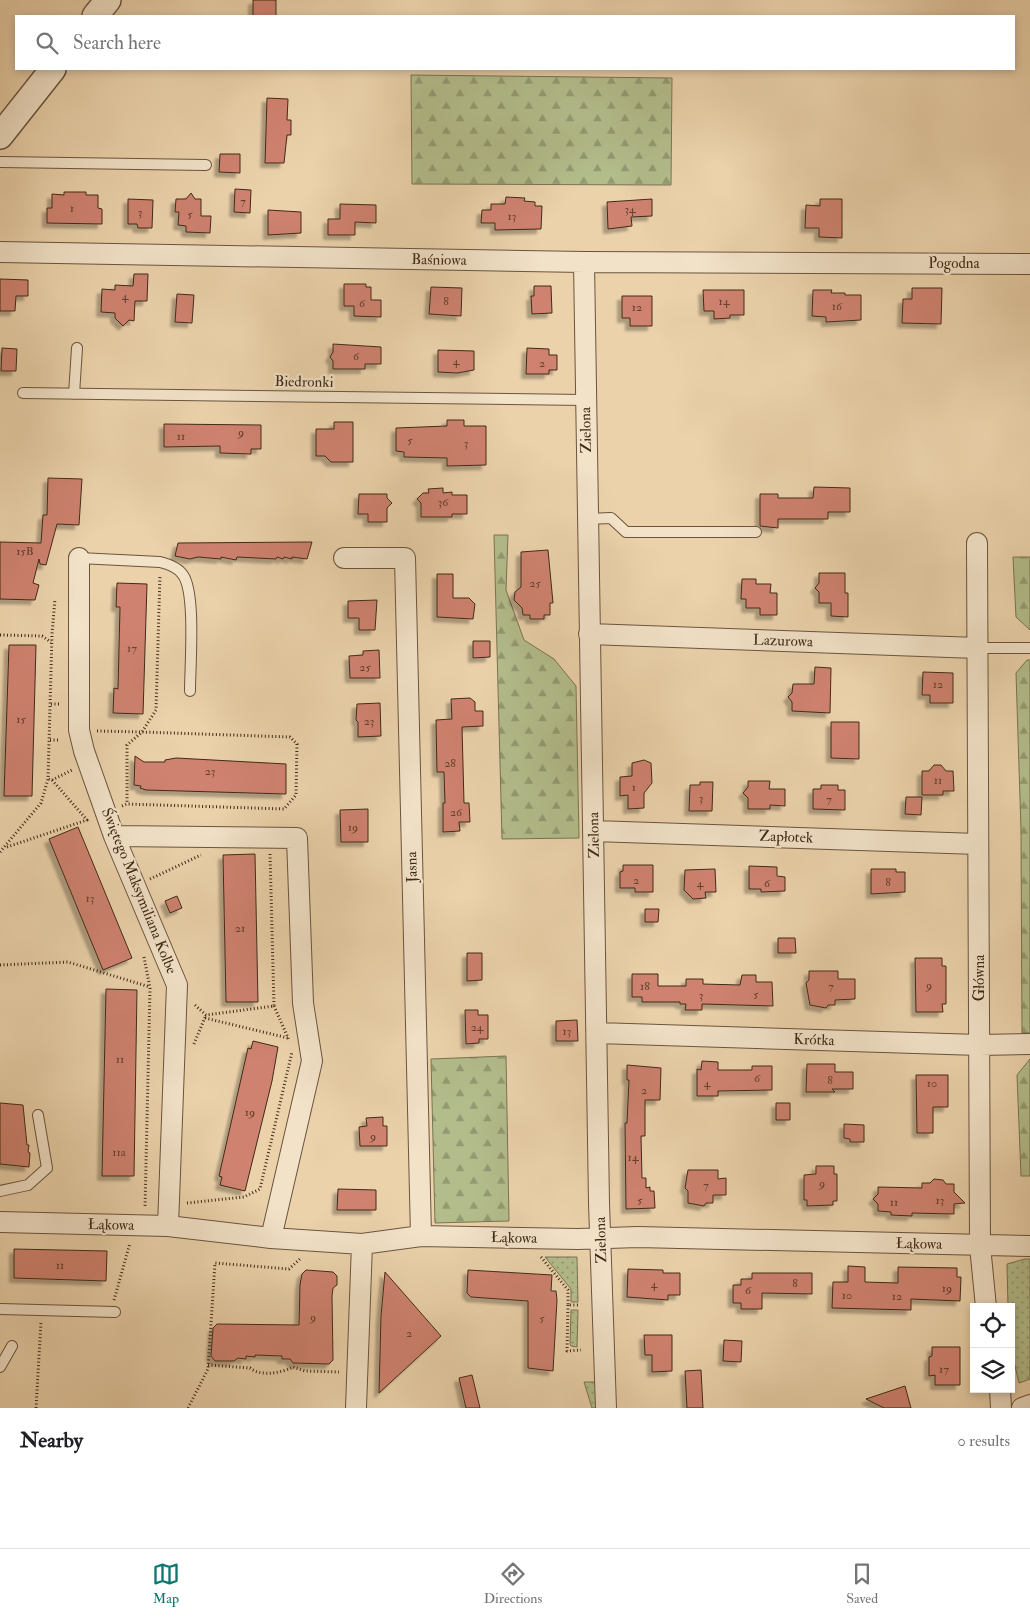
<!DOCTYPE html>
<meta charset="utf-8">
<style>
:root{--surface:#fff;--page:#f6f6f6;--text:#202124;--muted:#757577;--line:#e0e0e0;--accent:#0f766e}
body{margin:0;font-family:"IM FELL Double Pica",serif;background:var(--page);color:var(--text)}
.controls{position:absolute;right:15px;bottom:15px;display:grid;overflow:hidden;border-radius:0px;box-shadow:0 2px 8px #0003}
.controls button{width:45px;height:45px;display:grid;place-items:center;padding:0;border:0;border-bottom:1px solid var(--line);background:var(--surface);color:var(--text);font:25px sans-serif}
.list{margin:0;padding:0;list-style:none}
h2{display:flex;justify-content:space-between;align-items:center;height:65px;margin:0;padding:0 20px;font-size:21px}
h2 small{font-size:16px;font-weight:400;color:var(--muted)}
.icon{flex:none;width:28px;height:28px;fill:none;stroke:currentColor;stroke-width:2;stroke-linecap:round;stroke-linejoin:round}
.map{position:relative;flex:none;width:1030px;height:1408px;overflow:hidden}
.search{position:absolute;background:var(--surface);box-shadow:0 2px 8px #0003;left:15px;right:15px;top:15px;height:55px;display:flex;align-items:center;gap:12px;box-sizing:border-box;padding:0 18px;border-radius:0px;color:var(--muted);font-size:19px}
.sheet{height:140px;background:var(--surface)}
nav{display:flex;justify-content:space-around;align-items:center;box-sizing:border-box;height:70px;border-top:1px solid var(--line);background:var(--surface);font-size:14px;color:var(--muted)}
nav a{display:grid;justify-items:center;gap:2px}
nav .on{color:var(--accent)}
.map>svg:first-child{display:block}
.grass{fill:url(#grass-dots);stroke:#7a7452}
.forest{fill:url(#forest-firs);stroke:#7a7452}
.building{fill:#cf826f;stroke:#402a19;filter:url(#shadow)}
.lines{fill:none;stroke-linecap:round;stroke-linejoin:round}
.service-casing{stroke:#6b543e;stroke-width:12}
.minor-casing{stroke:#6b543e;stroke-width:22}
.tertiary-casing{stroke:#6b543e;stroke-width:28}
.path{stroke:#402a19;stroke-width:3;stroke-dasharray:1 2.5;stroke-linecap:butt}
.service{stroke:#f2e2c8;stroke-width:10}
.minor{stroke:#f2e2c8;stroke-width:20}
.tertiary{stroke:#f2e2c8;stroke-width:25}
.labels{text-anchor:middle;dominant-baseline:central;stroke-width:4.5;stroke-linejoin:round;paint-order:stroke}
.number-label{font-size:12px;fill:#64402e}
.street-label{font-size:15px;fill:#402a19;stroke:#f2e2c8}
</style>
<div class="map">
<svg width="1030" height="1408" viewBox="0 0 1030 1408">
<defs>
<pattern id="grass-dots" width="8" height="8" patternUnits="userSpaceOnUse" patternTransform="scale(1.25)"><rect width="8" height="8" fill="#b3bd8c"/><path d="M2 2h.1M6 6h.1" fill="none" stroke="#939a72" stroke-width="1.8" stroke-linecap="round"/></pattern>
<pattern id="forest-firs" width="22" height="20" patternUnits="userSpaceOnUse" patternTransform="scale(1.25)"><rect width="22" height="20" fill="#b3bd8c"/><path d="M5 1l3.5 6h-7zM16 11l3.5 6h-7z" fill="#939a72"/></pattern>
<filter id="shadow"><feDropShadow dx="-4.5" dy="4.5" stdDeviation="1" flood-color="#0004"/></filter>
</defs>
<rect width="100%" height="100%" fill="#ebd2ab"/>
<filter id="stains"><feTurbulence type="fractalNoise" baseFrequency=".004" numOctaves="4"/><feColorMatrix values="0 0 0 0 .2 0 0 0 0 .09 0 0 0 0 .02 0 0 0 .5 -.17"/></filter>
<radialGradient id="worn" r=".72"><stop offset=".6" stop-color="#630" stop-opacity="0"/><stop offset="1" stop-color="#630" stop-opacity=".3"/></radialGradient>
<path class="grass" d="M545,1257H577L578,1302H571V1289Z
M1025,1259H1030V1379L1019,1383L1011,1349V1307H1008L1007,1264Z
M571,1310H578L577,1347L571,1346L570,1344Z
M584,1382H597L598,1408H592Z"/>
<path class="forest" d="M411,75L672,78L671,185L412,184Z
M494,535H508L506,590L524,640L554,659L576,686L579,838L502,839Z
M1013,557H1030V630L1016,617Z
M1027,660H1030V1033H1022L1021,830L1016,673Z
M506,1056L509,1221L435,1223L431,1059Z
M1030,1059V1176H1021L1017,1075Z"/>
<path class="building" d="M253,0H276V16H253Z
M267,98L288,99L287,120H291V135H287L284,163H265Z
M220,154H240V173L219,172Z
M235,189L251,190L250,213L234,212Z
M64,192H86V195H98V208L102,209V224L47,223V208H52V194L64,195Z
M191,193L195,199H201V216H211L210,233L186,232V226L178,225L179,212H175L176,199H186Z
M506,197L525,198L524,201L535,202V206H542L541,229L495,230V223H481L482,210H491V204H505Z
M128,199L153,200L152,228H138L137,224H128Z
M652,199V216L631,217L632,226L608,229L607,202Z
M820,199H842V238L819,237V228H805L806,205L820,206Z
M340,204L376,205V223L355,222V235H328V219H340Z
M268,210L301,212V233L268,235Z
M134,274H148L147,301H135L134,321L129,320L123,326L115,318V313L101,312L102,289L115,290V285L133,286Z
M0,279L28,280V296H16L15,311H0Z
M344,284H366V287H371V300H381V317L354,316V306H344Z
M534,286H551L552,313L532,314L531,296H534Z
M431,287L462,288L461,316L429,314Z
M912,288H942L941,324L902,323L903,299H912Z
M703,290H744V315H730V318L714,319V311H704Z
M813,290H832L831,293H845V295H861V320L826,322V317L812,316Z
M177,294L194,295L192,323L175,322Z
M622,296H652V326H630V318H622Z
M333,344L381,347V364H365V369H333V361L330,357L333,352Z
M2,348L17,349L16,371H1Z
M527,348L549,349V355H557V370H549V374H526Z
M438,350L474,351V370L457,373L438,372Z
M447,420H464V426H486V465L447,466V458L404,457V452L396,451V428L447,426Z
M334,422H353V462H331L325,456H316V429H334Z
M164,424L261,425V449H251V454L220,453V446L164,447Z
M48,478L82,479L79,525L57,524L46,565L40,564L39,559L33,583L39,585L35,600L0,599V542L41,543L43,515H47Z
M814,487L850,488V512H828V519H778V528L760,526V494H778V498H813Z
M443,488V493L452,492V495H467V514H452V517H421V503L417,499L423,493H429L428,489Z
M359,494H387V498L392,503L387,508V522H368V514H358Z
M312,542L307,559L292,557V559L284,557L283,559L277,557L276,559L237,557L236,560L221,557V559L198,557L190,559L175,556L178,543Z
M548,550L553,603H550V615H544V619H530V615H523L522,608L514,600L515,592L521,587V552Z
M819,573H845V593H848V617L831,616V603H819V592L815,588L819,583Z
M437,574H453V598H469L475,604L473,619L437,617Z
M742,579H756V584H771L770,593H777V615H760V608H746V599H741Z
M117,583L147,584L143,714L113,713L114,688L118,689L120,607H116Z
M377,600L375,630H359V618H348V601Z
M473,641H490V657L473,658Z
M9,645H36L32,796H4Z
M379,650L380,678H350L349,656L363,655V651Z
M815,667L831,668L830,713L792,711V702L788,697L792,693L793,684H814Z
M923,672L953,673V703H930V695H922Z
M470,698L475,702V711H483V726L462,727L464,803H469L470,822H459L460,831L443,832V803H445L444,772H437L436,720L452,719L451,699Z
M380,703L381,736L358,737V722L356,720L357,704Z
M831,722H859V759L831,758Z
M135,756L144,762H165V760L176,758L286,764V794L146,790L140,788L141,786L134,785Z
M644,760L651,763L652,783L644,793V808L628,809V795L620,796V777L632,776V763Z
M934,765H941L946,771H953L954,791H943V795H922V771H929Z
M748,781H770L769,789H785V806L770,805V809H748V798L743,793L748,787Z
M700,782H713L712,811H689L690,785H700Z
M821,785H838V790H845V810L813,809V789H821Z
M906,797H922L921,815L905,814Z
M368,809V842H341L340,810Z
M78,827L132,958L103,970L49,839Z
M255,854L258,1002H226L223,855Z
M623,865H653V892H635V888H620V872L623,871Z
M749,866L777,867V876L785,877V891L761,892V889H749Z
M715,869L716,892H705L706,898L693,899L684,890L685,870Z
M871,869H896V872H905V892L871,894Z
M177,896L182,908L170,913L165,901Z
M645,909H659L658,922H645Z
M778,938H795L796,953H778Z
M467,953H482V980L467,981Z
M915,958H942V966H946V1004H942L943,1012H916Z
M809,971H838V979H855V999L835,1000V1005H828L826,1008L810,1005L806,983L809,980Z
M632,974H658V986H686V979H703V984L740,985L742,975H756V982H772L773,1006L702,1004V1010H685L686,1004H680V1002H642V997H632Z
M106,989L137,990L134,1176H102Z
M465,1010H478V1015H488V1039H479V1043L466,1044Z
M577,1020L578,1041H556V1021Z
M253,1041L278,1047L272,1081L245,1191L220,1185L222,1177L219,1176L248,1048L251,1049Z
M702,1061L718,1062V1070H752V1066H772V1090L718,1091V1096H697V1069L701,1070Z
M807,1064H835V1072H853V1089H832L835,1092H806Z
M627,1065L661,1068L660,1100H645V1136H641L642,1178H646V1188L650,1187V1191H654L655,1208L626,1209L625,1123H627L629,1080H627Z
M916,1075H948V1107H933V1133H917Z
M0,1103L23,1105L27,1145H29L28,1152L30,1153L29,1167L0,1164Z
M776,1103H790V1120H776Z
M383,1117V1126H387V1146H360L359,1127L367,1126L366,1118Z
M844,1124L864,1125V1142H850V1139L844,1138Z
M816,1166H834V1174H837V1201H833V1205L807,1206V1200H804V1175L816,1174Z
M688,1170H718V1179L726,1178V1195H713V1203H706L704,1206L688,1203V1191L685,1188Z
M934,1179L943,1180L946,1184H954V1192L965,1203L954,1204V1214L912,1213V1216L891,1215V1212L878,1211V1204L873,1199L878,1194V1187L922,1188V1183H930Z
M338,1189L376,1190V1210H337Z
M14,1249L107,1251L106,1281L14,1278Z
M848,1266L865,1267V1282L898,1283V1267L957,1268V1277H961L960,1301L911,1299V1310L832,1308L833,1282H848Z
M628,1269L663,1270V1273H680V1295H668V1300L627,1297Z
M306,1270L333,1272L337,1276V1285L333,1288L332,1296L333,1360L329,1364L293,1363L290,1359H282V1356L255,1355V1357L246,1356V1359L238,1358L234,1361H215L211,1356L213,1328L217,1324L299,1325L300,1285L302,1274Z
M468,1270L552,1275L551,1291H556L557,1300L553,1371L528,1368V1301L471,1297L467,1293Z
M385,1272L441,1336L379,1393L381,1316Z
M752,1273H812V1294L762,1293V1309H741V1303H733V1285H741V1279H752Z
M644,1335H672V1371L652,1372V1355H645Z
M724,1340L742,1341L741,1362L723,1361Z
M932,1347H960V1385H935V1375L929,1376V1357L932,1356Z
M701,1370L703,1408H687L685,1371Z
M472,1375L480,1408H466L459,1378Z
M905,1386L911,1408H884L866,1399Z"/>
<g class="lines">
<g class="service-casing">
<path id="service" d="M0,162L206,165
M23,393L585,400
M74,394L77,348
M587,519L611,518L626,532H756
M79,558L160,562C168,564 178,567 183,575C196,593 190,666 190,691
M977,648H1030
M0,1191L28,1185L47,1168L38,1115
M0,1309L115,1312
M0,1367L12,1346"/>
</g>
<g class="minor-casing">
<path id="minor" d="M0,252L584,262L1030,264
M584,262L599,1203L606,1408
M977,543L980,1246L986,1307
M79,558V730L84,751L114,836L177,985L168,1226
M344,558H405L421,1236
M589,634L977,648
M594,831L978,844
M114,836L297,838L303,1003L312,1061L271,1238
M597,1033L979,1045L1030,1044
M0,1222L168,1226L271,1238L362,1244L421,1236L578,1239L638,1237L1030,1246
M1000,1389L1001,1408
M356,1408L362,1244
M1022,1408L1030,1405"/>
</g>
<g class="tertiary-casing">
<path id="tertiary" d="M95,16L108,0
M0,136L53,69"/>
</g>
<path class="path" d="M0,635L42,636L51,642
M51,704H60
M97,731L142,732L156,710L160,575
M50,740H60
M52,780L72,770
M122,806L127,804L284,809L296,795L297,744L290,737L142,732L127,745V804
M7,847L87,820L52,780L48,779
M0,852L41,803L48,779L52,634L55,599
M150,879L201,855
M144,957L150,988L145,1208
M0,965L68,962L150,987
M195,1005L206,1015L274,1006L270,853
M274,1006L289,1040
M205,1018L288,1038
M194,1044L206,1015
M187,1203L244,1197L260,1189L292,1052
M541,1257L568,1290V1305H580
M114,1300L130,1243
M568,1305L567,1351L581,1350
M208,1365L250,1368C261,1377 281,1373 293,1367L305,1371L339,1372
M36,1408L41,1322
M188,1408L208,1369L215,1263L289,1269L301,1258"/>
<use href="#service" class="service"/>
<use href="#minor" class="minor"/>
<use href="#tertiary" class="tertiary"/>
</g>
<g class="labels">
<g class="number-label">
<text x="243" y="201">7</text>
<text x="72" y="208">1</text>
<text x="630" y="209">34</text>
<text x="140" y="212">3</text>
<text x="190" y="214">5</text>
<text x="512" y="216">13</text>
<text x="125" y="296">4</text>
<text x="446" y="301">8</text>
<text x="724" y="301">14</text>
<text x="362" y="303">6</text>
<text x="837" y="306">16</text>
<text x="637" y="307">12</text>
<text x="356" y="356">6</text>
<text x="456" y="361">4</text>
<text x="542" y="363">2</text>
<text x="241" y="432">9</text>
<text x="181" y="436">11</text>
<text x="410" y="440">5</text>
<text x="466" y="443">3</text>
<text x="443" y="502">36</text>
<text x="25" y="551">15B</text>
<text x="535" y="583">25</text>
<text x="132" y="648">17</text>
<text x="365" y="667">25</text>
<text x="938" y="684">12</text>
<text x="21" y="719">15</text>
<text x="369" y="721">23</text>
<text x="450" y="763">28</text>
<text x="210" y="771">23</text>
<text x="938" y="780">11</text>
<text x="634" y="787">1</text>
<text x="701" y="798">3</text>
<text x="829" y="799">7</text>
<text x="456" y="812">26</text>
<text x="353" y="827">19</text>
<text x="636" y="880">2</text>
<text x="888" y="882">8</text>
<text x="700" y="883">4</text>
<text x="767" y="883">6</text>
<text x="90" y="898">13</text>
<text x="240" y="928">21</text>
<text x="929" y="985">9</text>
<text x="645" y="986">18</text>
<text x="831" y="986">7</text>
<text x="756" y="994">5</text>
<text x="701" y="995">3</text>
<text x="477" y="1027">24</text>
<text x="567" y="1031">13</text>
<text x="120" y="1059">11</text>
<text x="757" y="1078">6</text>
<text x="830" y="1080">8</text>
<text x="707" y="1083">4</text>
<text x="932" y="1083">10</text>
<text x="644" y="1090">2</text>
<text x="250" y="1112">19</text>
<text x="373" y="1136">9</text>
<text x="119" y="1152">11a</text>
<text x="633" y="1157">14</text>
<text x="822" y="1183">9</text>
<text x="706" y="1185">7</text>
<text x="640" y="1200">5</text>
<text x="940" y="1200">13</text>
<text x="894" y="1202">11</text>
<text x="60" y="1265">11</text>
<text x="795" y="1283">8</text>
<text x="654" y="1284">4</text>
<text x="947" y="1288">19</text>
<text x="748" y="1290">6</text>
<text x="847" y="1295">10</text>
<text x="897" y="1296">12</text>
<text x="313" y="1317">9</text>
<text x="542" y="1318">5</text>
<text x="409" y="1333">2</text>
<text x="944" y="1369">17</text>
</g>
<g class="street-label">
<text transform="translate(439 260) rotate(1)">Baśniowa</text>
<text x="954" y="263">Pogodna</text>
<text transform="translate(304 382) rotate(1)">Biedronki</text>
<text transform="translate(586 430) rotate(-91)">Zielona</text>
<text transform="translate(783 641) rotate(2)">Lazurowa</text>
<text transform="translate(594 835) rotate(-91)">Zielona</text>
<text transform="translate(786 837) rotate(2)">Zapłotek</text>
<text transform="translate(412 867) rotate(-91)">Jasna</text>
<text transform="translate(139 891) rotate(68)">Świętego Maksymiliana Kolbe</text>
<text transform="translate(979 978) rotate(-90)">Główna</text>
<text transform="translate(814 1040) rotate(2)">Krótka</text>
<text transform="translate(111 1225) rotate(1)">Łąkowa</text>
<text transform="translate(514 1238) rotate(1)">Łąkowa</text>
<text transform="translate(601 1240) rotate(-92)">Zielona</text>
<text transform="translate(919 1244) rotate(1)">Łąkowa</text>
</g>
</g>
<rect width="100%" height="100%" filter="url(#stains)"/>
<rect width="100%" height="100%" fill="url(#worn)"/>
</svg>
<div class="controls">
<button><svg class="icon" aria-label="locate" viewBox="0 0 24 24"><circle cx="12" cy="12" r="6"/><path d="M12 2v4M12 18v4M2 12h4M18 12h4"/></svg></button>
<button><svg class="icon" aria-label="layers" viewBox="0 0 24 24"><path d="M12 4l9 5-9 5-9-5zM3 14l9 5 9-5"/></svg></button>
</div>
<div class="search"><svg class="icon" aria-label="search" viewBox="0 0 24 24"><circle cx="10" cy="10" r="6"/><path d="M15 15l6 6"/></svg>Search here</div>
</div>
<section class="sheet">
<h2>Nearby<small>0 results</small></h2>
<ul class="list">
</ul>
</section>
<nav>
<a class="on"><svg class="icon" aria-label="map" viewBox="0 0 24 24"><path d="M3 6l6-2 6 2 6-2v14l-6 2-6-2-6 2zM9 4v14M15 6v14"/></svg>Map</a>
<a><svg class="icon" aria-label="directions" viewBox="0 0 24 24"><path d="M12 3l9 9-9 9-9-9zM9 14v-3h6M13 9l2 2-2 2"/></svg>Directions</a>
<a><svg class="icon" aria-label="saved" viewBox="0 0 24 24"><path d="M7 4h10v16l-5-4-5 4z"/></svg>Saved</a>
</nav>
